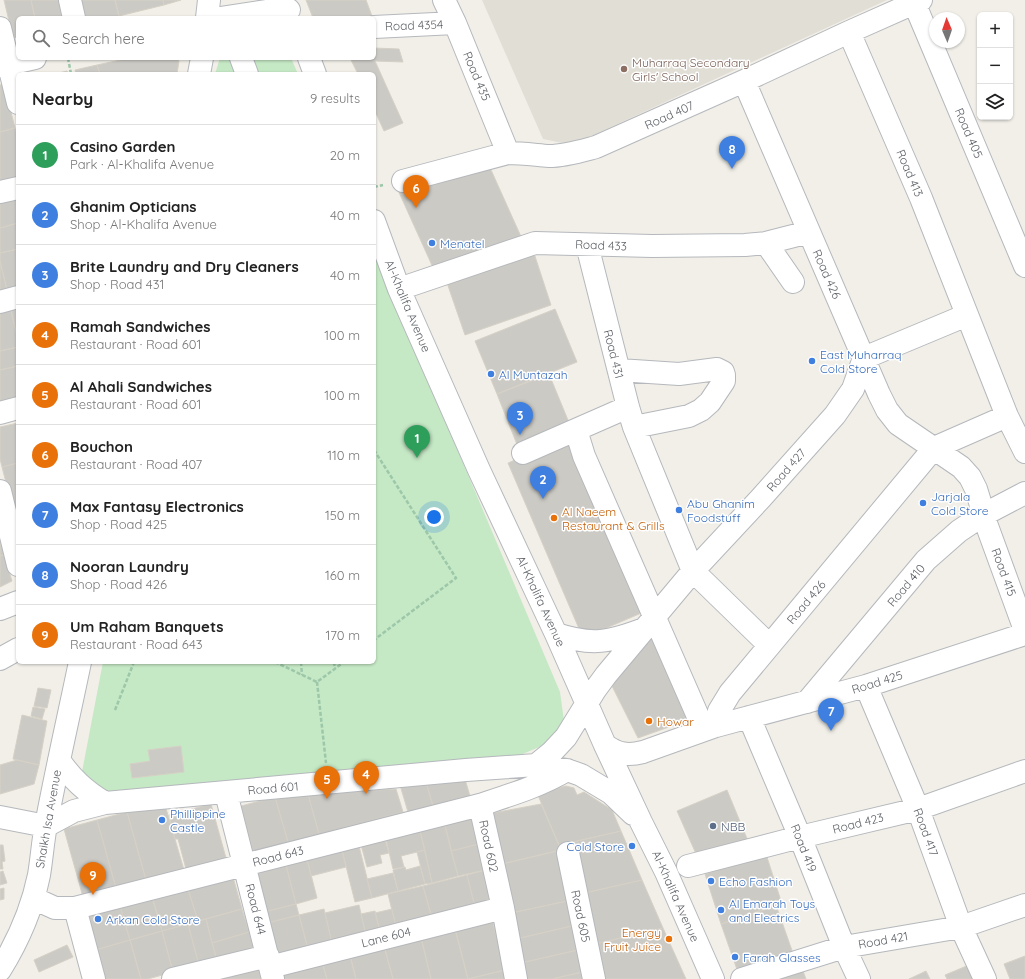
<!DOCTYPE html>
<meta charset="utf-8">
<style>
:root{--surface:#fff;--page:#f2f2f2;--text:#222;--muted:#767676;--line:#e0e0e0;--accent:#ea4335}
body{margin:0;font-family:Quicksand,sans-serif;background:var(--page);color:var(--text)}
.controls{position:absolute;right:12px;top:12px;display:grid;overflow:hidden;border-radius:6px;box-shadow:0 1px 3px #0004}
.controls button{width:36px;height:36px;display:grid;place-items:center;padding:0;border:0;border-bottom:1px solid var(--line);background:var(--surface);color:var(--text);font:20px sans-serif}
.compass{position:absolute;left:929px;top:12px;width:36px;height:36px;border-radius:50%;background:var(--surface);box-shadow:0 1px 3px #0004;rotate:358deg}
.you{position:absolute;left:434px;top:517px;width:14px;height:14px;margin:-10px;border:3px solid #fff;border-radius:50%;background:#1a73e8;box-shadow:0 0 0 6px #1a73e833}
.badge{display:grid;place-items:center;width:26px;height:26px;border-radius:50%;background:var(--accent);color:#fff;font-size:13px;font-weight:700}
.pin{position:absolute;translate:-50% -33px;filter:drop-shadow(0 1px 2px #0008)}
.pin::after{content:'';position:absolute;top:21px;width:14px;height:12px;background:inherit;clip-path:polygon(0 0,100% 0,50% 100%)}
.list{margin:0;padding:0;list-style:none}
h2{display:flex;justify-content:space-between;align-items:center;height:52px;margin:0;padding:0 16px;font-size:17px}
h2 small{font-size:13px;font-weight:400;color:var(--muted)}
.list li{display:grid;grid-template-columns:26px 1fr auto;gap:12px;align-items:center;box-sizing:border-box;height:60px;padding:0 16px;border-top:1px solid var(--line)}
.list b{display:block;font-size:15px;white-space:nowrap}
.list p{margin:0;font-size:13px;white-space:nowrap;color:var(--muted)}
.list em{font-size:13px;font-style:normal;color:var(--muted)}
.icon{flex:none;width:22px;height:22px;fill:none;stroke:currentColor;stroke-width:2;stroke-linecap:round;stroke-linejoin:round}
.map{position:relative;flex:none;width:1025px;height:979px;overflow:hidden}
.search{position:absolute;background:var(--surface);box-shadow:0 1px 3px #0004;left:16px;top:16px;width:360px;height:44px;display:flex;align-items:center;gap:10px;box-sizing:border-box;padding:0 14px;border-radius:6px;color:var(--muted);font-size:15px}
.panel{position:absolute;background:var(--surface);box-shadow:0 1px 3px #0004;left:16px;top:72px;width:360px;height:592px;border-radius:6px}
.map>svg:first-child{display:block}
.education{fill:#e1ded6}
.green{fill:#c5e8c5}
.building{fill:#cccac5;stroke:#d6d1c6}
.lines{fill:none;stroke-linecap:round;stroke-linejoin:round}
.minor-casing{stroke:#b5b8bc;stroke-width:24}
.path{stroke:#9cc7a9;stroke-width:2.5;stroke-dasharray:4 2;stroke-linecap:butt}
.minor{stroke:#fff;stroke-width:22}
.education-dot{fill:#8d6e63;stroke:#fff;stroke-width:1.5}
.shop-dot{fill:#3f7fe0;stroke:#fff;stroke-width:1.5}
.food-dot{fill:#e8710a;stroke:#fff;stroke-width:1.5}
.service-dot{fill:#5c6f8a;stroke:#fff;stroke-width:1.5}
.labels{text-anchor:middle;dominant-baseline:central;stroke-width:3;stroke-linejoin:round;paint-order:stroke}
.street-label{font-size:12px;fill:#5f6368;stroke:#fff}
.education-label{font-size:12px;fill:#785e54;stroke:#fff;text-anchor:start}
.shop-label{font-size:12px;fill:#366cbe;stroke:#fff;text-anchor:start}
.food-label{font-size:12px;fill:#c56008;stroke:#fff;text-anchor:start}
.service-label{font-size:12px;fill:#4e5e75;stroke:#fff;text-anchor:start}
</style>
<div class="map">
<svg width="1025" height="979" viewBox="0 0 1025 979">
<rect width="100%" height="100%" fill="#f1efe8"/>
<path class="education" d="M482,0H887L572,145L543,139Z"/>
<path class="green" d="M220,58H291L298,74H215Z
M374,253L560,692L564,721L554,736L544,745L520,755L119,801L92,792L82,772L103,662H374Z"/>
<path class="building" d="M4,0H31L35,18H18V37L13,38Z
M31,0H59L64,18H35Z
M77,0H115L119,16L112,18H82Z
M115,0H163L164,5L119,16Z
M163,0H181L164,5Z
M306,0H366L372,16L354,18H313Z
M374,48L399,49L403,62L375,61L403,123L384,131L374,109V74H358L350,58H374Z
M130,58H177L179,61L177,74H100L97,65Z
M97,65L100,74H76L75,70Z
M67,71L68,74H55Z
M4,84L15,128L0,132V85Z
M15,128L18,139V178L0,182V132Z
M487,161L523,241L435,272L397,188Z
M18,197V223L0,228V202Z
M18,223V249L0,253V228Z
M532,247L551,305L465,335L445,277Z
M18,249V288L7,290L0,261V253Z
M0,261L7,290L0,292Z
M10,307L18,340V347L0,351V309Z
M18,308V340L11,310Z
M555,309L577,362L497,394L475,341Z
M18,347V366L0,370V351Z
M18,366V400L0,404V370Z
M549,374L570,425L518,447L497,394Z
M18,423V463L2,467L0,459V427Z
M571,436L646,611L583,638L508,463Z
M18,463V509L13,510L2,467Z
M0,542L4,555L0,556Z
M4,555L12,581L0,587V556Z
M655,631L694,718L638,738L611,684Z
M38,688L51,690L47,708L34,706Z
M33,707L45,709L42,719L31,716Z
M22,715L47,721L39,765L13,759Z
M181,746L184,772L132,778L130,764L150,761L148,750Z
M17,760L39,765L34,784L0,794V765Z
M464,776L470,796L433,806L425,779Z
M426,782L433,806L408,812L400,785Z
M566,786L574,788L577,795L584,792L612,810L621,831L559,845L537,793Z
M396,789L403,812L319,834L308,794Z
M727,790L748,841L697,856L677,811Z
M308,794L319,834L288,842L275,797Z
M275,797L288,842L253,852L241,806Z
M211,804L226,858L186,869L178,839H175L169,815Z
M541,804L561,850L502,864L493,813Z
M165,805L184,870L146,880L127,812Z
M127,812L146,880L116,888L97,820Z
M473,818L479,844L451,851L445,825Z
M97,820L116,888L83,897L64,829Z
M445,825L458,876L432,883L420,831Z
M420,831L425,850L401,856L404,867L393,869L386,839Z
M621,831L642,880L580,894L569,843Z
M384,836L389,853L380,855L382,863L367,867L360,841Z
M479,844L485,870L458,876L451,851Z
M0,845H3L5,861L2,862L3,869H0Z
M359,846L372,898L355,902L342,850Z
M342,850L346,867L311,876L307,859Z
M425,850L432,883L425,884L417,852Z
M561,850L572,900L511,913L502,864Z
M766,854L782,904L721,924L705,874Z
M307,859L317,898L296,904L286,865Z
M286,865L296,904L264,912L254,873Z
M420,866L425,884L398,891L393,870L405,867L406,870Z
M486,870L494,902L475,907L467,875Z
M3,871L7,883L0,885V872Z
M393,873L398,891L372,898L367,879Z
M467,875L475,907L432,918L423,886Z
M233,877L242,909L198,921L188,889Z
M642,880L663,928L591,945L580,894Z
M423,886L432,918L396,927L388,894Z
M4,888V899L0,900V889Z
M188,889L198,921L162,931L153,899Z
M151,894L162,931L130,940L119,903Z
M572,900L576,925L516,939L511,913Z
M119,903L130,940L92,951L82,913Z
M296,904L299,915L267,923L264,912Z
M359,905L366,935L332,943L325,913Z
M776,905L795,959L740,978L721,924Z
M242,909L249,932L212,943L206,919Z
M324,909L332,943L308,949L299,915Z
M392,909L396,927L380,931L375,913Z
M375,911L380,931L366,935L361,914Z
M299,915L308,949L276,957L267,923Z
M491,915L505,970L468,979L454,925Z
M206,919L217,961L199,965L188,924Z
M188,924L199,965L173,972L162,931Z
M454,925L468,979H431L420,933Z
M576,925L582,949L521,963L516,939Z
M663,928L686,979H599L591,945Z
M162,931L173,972L148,979H141L130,940Z
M249,932L254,950L217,961L212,943Z
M420,933L431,979H393L383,942Z
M130,940L141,979H100L92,951Z
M383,942L393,979H356L349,951Z
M67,945L73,957L39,972L34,960Z
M582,949L587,971L553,979H524L521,963Z
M349,951L356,979H327L321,958Z
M1025,956V979H1010L1004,964Z
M321,958L327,979H281L278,969Z
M257,964L261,979H223L221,974Z
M969,965L976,979H947L945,975Z
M505,970L507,979H468Z
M587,971L588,979H555V978Z
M803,971L806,979H776Z
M926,971L930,979H909Z"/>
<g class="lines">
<g class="minor-casing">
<path id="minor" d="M70,0L74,18
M444,0L455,23L508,153
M913,0L1025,266
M207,18L209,0
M220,18L266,11L289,10
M374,27L455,23
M0,28L18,103
M849,32L921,198L1007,416L1025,452
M241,58L247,74
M309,58L315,74
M0,66L35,58
M199,74L202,58
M744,81L879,394L887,410L898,424L961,467L970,477L976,489L980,502L983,515L1025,630
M403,181L508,153C522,153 536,155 549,156C565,156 581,151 596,147L744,81L849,32L921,0
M0,192L18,188
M374,221L399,289L479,470L556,634L605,745L641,822L666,872L713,979
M766,243L793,282
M587,245L628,407L634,427L693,571L769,645
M399,289L535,243L652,246L745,245L766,243L809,232
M0,302L18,297
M619,370L679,374L717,369L723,372L724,375V381L710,402L701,410L689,416L634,427
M0,413L18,408
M576,430L584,456L704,730
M523,453L628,407
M0,491L18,565
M0,609L18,602
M556,634C592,646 610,642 644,629
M0,659L18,649
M866,686L918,809L961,927L985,979
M807,702L926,560L959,531L983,515L1025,493
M749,717L800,837L844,947L859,979
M716,726L719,711L730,693L934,448L1007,416
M605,745C618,754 627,756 643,752L716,726L866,686L1025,634
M59,760C72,779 85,791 105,803
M536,765L552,752L566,737L595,690L606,675L693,571L761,498L835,415L853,389L864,358L967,315
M226,793L273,979
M480,805L503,908L516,979
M0,817L46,826
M46,826L74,811L105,803L466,770L536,765L567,770L581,775L611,793L633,814
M568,853L594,979
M688,866L800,837L918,809L1025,771
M33,898L55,908H75L480,805C510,795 540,786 567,770
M75,908L94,979
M270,967L503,908
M0,970C18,941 32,909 39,875C42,857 43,838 47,820C57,767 69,715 80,662
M173,979L268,956
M742,979L844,947L961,927L1025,905"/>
</g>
<path class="path" d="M68,58L71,74
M374,187L383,185
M374,450L456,578L374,640
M275,662L317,682L344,662
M301,662L302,675
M334,662L335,669
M317,682L326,763
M115,710L134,662"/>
<use href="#minor" class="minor"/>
</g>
<circle class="education-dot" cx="624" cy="69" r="4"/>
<g class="shop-dot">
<circle cx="432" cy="243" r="4"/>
<circle cx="812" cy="361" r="4"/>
<circle cx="491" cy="374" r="4"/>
<circle cx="923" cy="503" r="4"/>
<circle cx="679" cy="510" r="4"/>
<circle cx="162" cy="820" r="4"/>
<circle cx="632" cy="846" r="4"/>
<circle cx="711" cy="881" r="4"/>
<circle cx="721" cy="910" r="4"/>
<circle cx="98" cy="919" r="4"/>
<circle cx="735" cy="957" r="4"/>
</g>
<g class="food-dot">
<circle cx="554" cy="518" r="4"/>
<circle cx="649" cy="721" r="4"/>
<circle cx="669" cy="939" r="4"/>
</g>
<circle class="service-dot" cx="713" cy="826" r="4"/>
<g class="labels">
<g class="street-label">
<text transform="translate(414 25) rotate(-2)">Road 4354</text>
<text transform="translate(477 76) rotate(67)">Road 435</text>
<text transform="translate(669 115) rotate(-24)">Road 407</text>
<text transform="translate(969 133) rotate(67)">Road 405</text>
<text transform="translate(910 173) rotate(67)">Road 413</text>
<text transform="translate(601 245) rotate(2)">Road 433</text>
<text transform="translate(827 274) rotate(66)">Road 426</text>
<text transform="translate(408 306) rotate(67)">Al-Khalifa Avenue</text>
<text transform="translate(614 354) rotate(76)">Road 431</text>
<text transform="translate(786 470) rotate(-49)">Road 427</text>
<text transform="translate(1004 572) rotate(70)">Road 415</text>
<text transform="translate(906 585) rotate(-50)">Road 410</text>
<text transform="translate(541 601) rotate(65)">Al-Khalifa Avenue</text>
<text transform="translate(806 602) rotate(-50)">Road 426</text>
<text transform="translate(877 682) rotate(-17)">Road 425</text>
<text transform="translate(273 788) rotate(-5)">Road 601</text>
<text transform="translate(48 819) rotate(-80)">Shaikh Isa Avenue</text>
<text transform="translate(858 823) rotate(-14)">Road 423</text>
<text transform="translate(926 832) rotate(70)">Road 417</text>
<text transform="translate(489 846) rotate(78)">Road 602</text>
<text transform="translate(804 848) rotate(68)">Road 419</text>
<text transform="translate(278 856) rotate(-14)">Road 643</text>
<text transform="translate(676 896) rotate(66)">Al-Khalifa Avenue</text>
<text transform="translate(256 909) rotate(76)">Road 644</text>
<text transform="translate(581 916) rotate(78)">Road 605</text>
<text transform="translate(386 937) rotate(-14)">Lane 604</text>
<text transform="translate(883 940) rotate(-10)">Road 421</text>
</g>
<g class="education-label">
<text x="632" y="62">Muharraq Secondary<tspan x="632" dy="14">Girls' School</tspan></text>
</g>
<g class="shop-label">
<text x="440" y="243">Menatel</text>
<text x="820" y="354">East Muharraq<tspan x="820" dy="14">Cold Store</tspan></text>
<text x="499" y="374">Al Muntazah</text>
<text x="931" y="496">Jarjala<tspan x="931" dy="14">Cold Store</tspan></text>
<text x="687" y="503">Abu Ghanim<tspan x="687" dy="14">Foodstuff</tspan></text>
<text x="170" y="813">Phillippine<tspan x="170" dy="14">Castle</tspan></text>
<text x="624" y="846" text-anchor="end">Cold Store</text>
<text x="719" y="881">Echo Fashion</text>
<text x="729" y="903">Al Emarah Toys<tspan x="729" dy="14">and Electrics</tspan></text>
<text x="106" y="919">Arkan Cold Store</text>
<text x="743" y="957">Farah Glasses</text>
</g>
<g class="food-label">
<text x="562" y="511">Al Naeem<tspan x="562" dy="14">Restaurant &amp; Grills</tspan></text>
<text x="657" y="721">Howar</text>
<text x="661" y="932" text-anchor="end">Energy<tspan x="661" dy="14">Fruit Juice</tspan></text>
</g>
<g class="service-label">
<text x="721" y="826">NBB</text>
</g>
</g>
</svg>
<div class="controls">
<button>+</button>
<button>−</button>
<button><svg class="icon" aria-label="layers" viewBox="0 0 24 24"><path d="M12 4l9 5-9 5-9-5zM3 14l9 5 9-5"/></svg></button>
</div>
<svg class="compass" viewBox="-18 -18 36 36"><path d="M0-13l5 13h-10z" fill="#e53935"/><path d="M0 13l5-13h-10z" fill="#767676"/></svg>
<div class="you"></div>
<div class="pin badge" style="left:417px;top:458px;background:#2e9e5b">1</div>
<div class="pin badge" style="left:543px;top:499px;background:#3f7fe0">2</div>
<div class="pin badge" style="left:520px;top:435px;background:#3f7fe0">3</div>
<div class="pin badge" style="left:366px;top:794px;background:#e8710a">4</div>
<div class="pin badge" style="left:327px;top:799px;background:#e8710a">5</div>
<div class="pin badge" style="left:416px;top:208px;background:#e8710a">6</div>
<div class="pin badge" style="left:831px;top:731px;background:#3f7fe0">7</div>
<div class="pin badge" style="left:732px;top:169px;background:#3f7fe0">8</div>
<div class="pin badge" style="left:93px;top:895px;background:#e8710a">9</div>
<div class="search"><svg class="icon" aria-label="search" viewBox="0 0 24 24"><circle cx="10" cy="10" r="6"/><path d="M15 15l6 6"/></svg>Search here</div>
<section class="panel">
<h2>Nearby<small>9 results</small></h2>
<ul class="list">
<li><span class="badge" style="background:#2e9e5b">1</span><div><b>Casino Garden</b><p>Park · Al-Khalifa Avenue</p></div><em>20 m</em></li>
<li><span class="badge" style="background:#3f7fe0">2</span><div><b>Ghanim Opticians</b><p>Shop · Al-Khalifa Avenue</p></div><em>40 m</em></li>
<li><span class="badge" style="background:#3f7fe0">3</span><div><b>Brite Laundry and Dry Cleaners</b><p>Shop · Road 431</p></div><em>40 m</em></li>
<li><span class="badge" style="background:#e8710a">4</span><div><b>Ramah Sandwiches</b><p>Restaurant · Road 601</p></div><em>100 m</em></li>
<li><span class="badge" style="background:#e8710a">5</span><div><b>Al Ahali Sandwiches</b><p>Restaurant · Road 601</p></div><em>100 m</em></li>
<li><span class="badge" style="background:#e8710a">6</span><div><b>Bouchon</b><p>Restaurant · Road 407</p></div><em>110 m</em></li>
<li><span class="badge" style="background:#3f7fe0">7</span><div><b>Max Fantasy Electronics</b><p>Shop · Road 425</p></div><em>150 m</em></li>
<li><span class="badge" style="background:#3f7fe0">8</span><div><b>Nooran Laundry</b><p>Shop · Road 426</p></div><em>160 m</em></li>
<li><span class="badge" style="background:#e8710a">9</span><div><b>Um Raham Banquets</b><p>Restaurant · Road 643</p></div><em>170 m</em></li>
</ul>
</section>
</div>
